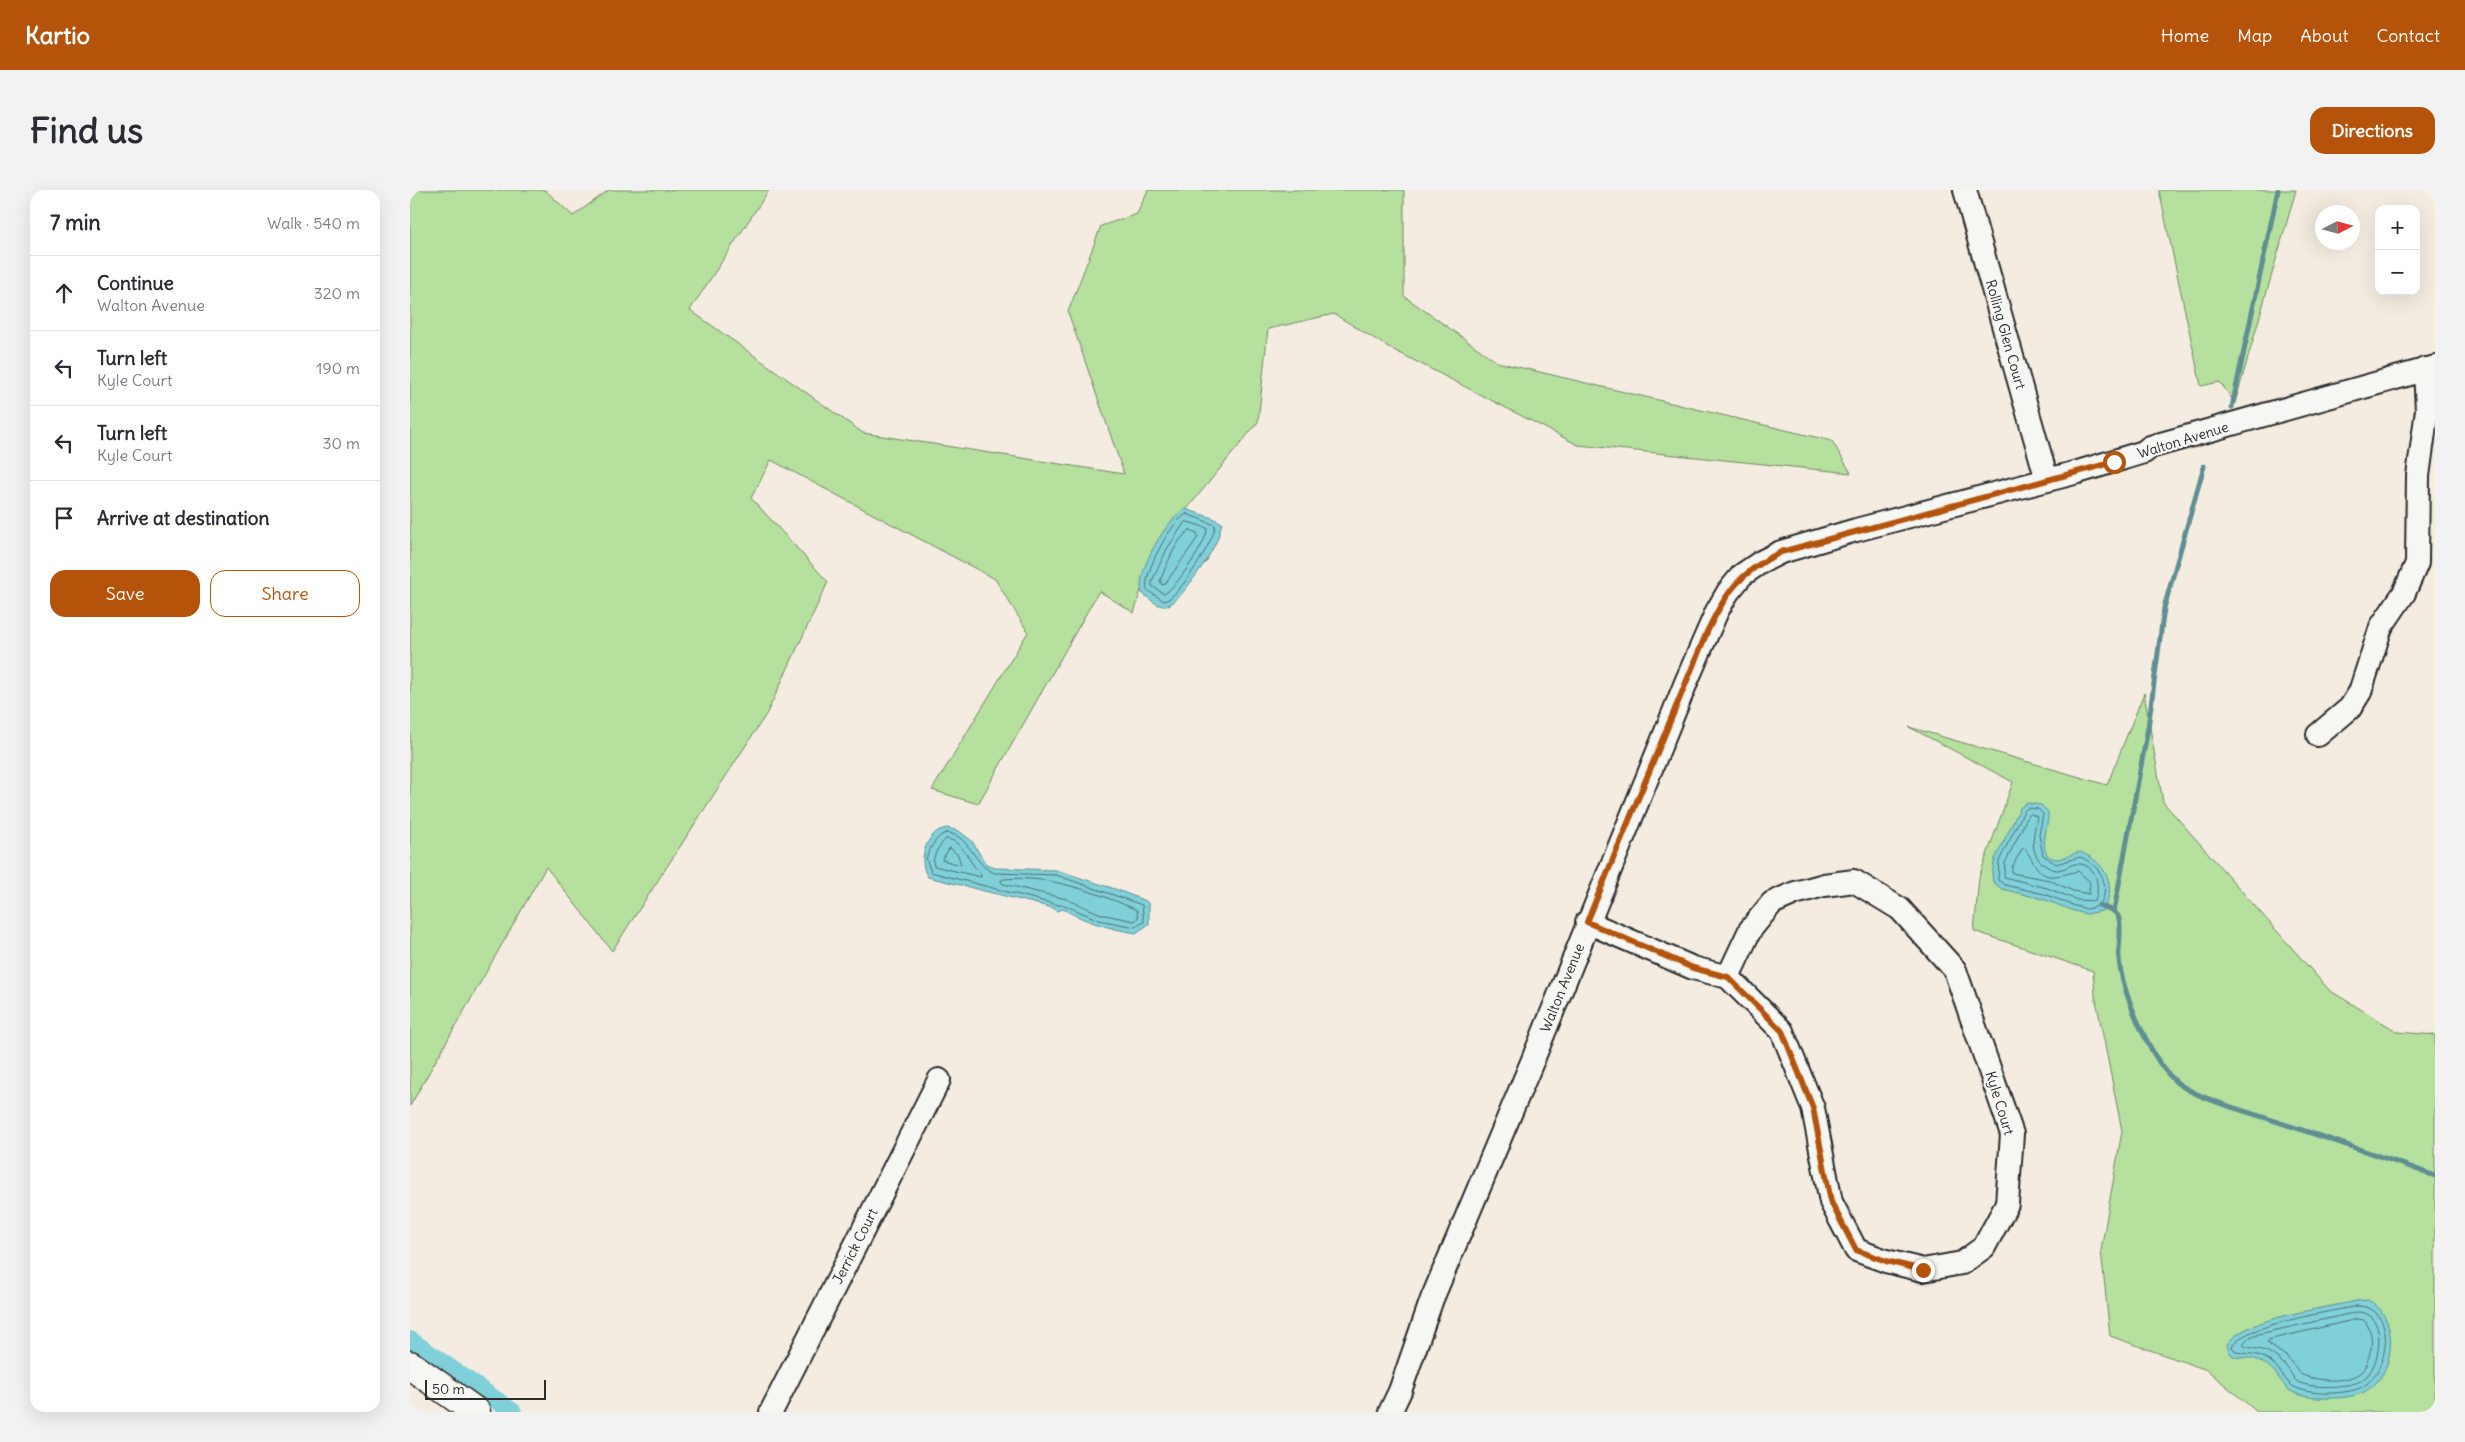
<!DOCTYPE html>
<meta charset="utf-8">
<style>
:root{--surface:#fff;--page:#f2f2f3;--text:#2b2b33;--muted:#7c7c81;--line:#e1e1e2;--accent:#b45309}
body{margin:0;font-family:Delius,sans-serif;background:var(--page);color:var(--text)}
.controls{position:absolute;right:15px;top:15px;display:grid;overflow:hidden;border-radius:10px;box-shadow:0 5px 20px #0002}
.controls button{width:45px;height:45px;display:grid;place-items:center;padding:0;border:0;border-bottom:1px solid var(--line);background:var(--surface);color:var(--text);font:25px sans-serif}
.compass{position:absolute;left:1905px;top:15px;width:45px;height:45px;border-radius:50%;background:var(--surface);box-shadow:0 5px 20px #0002;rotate:84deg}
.scale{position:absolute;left:15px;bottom:12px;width:121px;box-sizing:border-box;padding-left:5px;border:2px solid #2b2b2b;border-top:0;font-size:14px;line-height:18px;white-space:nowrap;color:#2b2b2b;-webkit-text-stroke:4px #f6f6f2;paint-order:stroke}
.stop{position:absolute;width:15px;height:15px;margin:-11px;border:4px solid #b45309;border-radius:50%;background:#fff}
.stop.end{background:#b45309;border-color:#fff;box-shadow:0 1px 5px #0008}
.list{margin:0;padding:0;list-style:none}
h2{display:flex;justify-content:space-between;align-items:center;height:65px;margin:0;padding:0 20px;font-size:21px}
h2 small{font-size:16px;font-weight:400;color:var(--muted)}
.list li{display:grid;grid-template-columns:32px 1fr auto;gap:15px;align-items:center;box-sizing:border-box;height:75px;padding:0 20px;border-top:1px solid var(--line)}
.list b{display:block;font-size:19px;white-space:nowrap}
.list p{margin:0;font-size:16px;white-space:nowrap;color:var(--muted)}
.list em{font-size:16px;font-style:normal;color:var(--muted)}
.actions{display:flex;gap:10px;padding:15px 20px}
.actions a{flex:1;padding:11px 0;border:1px solid var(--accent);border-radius:15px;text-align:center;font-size:18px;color:var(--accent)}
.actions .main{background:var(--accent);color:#fff}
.icon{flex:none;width:28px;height:28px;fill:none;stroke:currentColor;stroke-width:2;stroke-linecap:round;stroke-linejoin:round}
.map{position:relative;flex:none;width:2025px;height:1222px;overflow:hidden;border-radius:15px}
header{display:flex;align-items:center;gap:30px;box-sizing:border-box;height:70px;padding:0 25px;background:var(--accent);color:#fff}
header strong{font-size:24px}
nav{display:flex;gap:28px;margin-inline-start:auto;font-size:18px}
.intro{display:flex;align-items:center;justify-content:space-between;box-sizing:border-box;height:120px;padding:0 30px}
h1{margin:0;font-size:35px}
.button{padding:12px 22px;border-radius:15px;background:var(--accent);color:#fff;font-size:18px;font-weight:700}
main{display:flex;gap:30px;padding:0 30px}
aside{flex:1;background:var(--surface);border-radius:15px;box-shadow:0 5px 20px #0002}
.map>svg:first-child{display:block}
.green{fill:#b6e09d;stroke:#708664}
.water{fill:#80d0d9;stroke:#5e8e93}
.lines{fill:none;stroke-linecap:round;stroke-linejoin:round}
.shore{stroke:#4d6d71;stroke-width:1}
.stream{stroke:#5e8e93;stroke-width:5}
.canal{stroke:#80d0d9;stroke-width:18}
.minor-casing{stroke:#2b2b2b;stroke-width:26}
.major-casing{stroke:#2b2b2b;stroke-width:31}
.minor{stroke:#f6f6f2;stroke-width:22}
.major{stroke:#f6f6f2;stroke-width:28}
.route{stroke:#b45309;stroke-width:6}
.labels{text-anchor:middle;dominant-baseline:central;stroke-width:4.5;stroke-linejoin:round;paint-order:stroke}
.street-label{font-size:14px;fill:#2b2b2b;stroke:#f6f6f2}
</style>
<header>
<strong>Kartio</strong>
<nav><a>Home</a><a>Map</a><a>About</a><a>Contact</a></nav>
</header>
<div class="intro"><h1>Find us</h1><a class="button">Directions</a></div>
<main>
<aside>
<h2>7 min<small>Walk · 540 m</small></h2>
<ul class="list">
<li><svg class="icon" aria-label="ahead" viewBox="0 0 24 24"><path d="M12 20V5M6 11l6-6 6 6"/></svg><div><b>Continue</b><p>Walton Avenue</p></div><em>320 m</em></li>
<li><svg class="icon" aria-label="left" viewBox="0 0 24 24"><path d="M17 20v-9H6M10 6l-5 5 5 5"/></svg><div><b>Turn left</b><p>Kyle Court</p></div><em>190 m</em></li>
<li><svg class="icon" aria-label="left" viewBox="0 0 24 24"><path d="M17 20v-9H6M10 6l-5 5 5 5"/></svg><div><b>Turn left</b><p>Kyle Court</p></div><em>30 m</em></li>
<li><svg class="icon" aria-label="arrive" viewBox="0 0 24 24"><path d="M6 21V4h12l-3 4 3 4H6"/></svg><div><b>Arrive at destination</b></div></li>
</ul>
<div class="actions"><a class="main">Save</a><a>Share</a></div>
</aside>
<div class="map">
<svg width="2025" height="1222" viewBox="0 0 2025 1222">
<rect width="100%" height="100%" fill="#f4ece1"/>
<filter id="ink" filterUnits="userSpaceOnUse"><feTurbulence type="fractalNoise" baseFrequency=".02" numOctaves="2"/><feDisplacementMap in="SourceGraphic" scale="10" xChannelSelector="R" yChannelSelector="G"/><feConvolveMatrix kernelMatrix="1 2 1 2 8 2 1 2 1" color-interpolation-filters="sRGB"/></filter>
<g filter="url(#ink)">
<path class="green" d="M0,0H135L163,26L199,0H359L280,120L453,243L714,284L658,122L691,36L727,24L738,0H994V106L1087,172L1422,251L1441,283L1168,255L980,158L924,124L858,139L848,232L777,319L798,369L759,416L731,400L724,423L689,401L568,614L522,600L618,442L585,389L361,270L341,308L418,392L357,523L202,761L136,677L0,916Z
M1749,0H1886L1825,213L1810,192L1791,196Z
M1734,503L1753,612L1919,800L1988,842L2025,845V1222H1847L1797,1180L1700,1146L1691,1060L1712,941L1685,805L1683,781L1564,741L1569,687L1603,592L1499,537L1697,595Z"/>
<path class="water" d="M775,319L803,328L812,333C810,339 809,346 806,352C801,365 768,415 756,416C747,417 739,408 732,403C725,382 756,330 775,319Z
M1616,613L1631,615L1638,622C1640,634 1624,668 1647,669C1652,669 1664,663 1670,662C1695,671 1709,697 1692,721L1677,724L1664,721L1633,709L1592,699L1583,692L1582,683L1585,669L1610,618Z
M537,638L549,641L562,651L575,673L585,678L646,680L705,699L736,711L739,715V734L726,743C701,739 675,732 653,719L647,721L643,718L518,687C506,671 517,640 537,638Z
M1958,1110C1987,1124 1986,1172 1966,1193C1954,1206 1936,1208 1920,1208C1906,1209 1882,1207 1874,1195C1867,1185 1862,1177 1850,1171C1842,1167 1833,1168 1824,1167L1819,1162L1817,1154C1836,1127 1913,1119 1946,1111Z"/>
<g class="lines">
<path class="shore" d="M777,324L805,335C806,349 767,410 754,411L737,400C732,385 762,329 777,324Z
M778,332L797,338C799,350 765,399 754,404L742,396V391L757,359L775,332Z
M780,340L787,343L788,347L755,394L752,395L750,391C757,375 765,350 780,340Z
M1618,618L1628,619L1633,624L1629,645L1633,665L1646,674L1670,667C1691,675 1702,697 1689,716L1677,719L1665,716L1634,704L1595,695L1588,690L1589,671L1614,621Z
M1621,624L1627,627C1624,644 1618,661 1633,674C1637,677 1642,680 1647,680C1655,680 1662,672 1670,674C1688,676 1690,698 1685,711L1667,710L1637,698L1594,687L1595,673L1618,626Z
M537,643C561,645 563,676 585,683L646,685L732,715L734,732L725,737L689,730L654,715H648L521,682L516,668C520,659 527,644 537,643Z
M536,649C554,650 559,674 571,684V687L524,676C521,667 529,656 536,649Z
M540,658L548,665L551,675L532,670Z
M1615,658C1633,690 1633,690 1668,681L1680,692L1679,704L1663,701L1639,690L1602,683V677L1612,659Z
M594,689C639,685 686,702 727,720L728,728L724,731L691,724L656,709L593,694L591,691Z
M1947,1116C1988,1115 1980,1182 1952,1197C1937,1205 1890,1207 1878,1192C1869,1182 1869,1176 1855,1168C1846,1163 1836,1164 1826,1162L1822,1157C1828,1136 1924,1121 1947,1116Z
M1948,1122C1977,1121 1972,1172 1956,1187C1949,1194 1938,1195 1928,1196C1916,1197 1902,1197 1890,1193C1883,1190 1883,1185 1878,1179C1873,1172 1865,1166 1858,1162C1850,1158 1839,1159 1833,1155L1836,1150L1849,1144Z
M1948,1129L1954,1130C1960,1137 1963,1149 1961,1159C1959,1166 1957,1175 1952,1181C1939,1194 1908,1191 1892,1185L1877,1167L1857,1153L1859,1150Z"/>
<path class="stream" d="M1822,217L1868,0
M1689,715C1695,718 1704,719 1708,726C1713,738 1708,755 1709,768C1711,800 1739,865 1762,888C1778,906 1832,920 1856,928C1912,947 1969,965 2025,986
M1704,721L1738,538L1754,418L1794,276"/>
<path class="canal" d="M0,1150L103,1222"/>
<g class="minor-casing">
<g id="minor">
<path id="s1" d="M1555,0L1637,290"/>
<path d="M1908,545L1940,518L1950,502L1971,437L1994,403L2007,373L2008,286L2017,220L2015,179"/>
<path d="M1177,732L1283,778L1318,787L1372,841L1403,918L1421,1012L1446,1060L1476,1071L1513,1080L1552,1073L1574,1057L1597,1014L1602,944L1545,780L1490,719L1444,691L1414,695L1385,703L1362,713L1340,740L1318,787"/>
<path id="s2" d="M361,1222L529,890"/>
<path id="s3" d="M980,1222L990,1201L1022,1109L1122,872L1277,490L1307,421L1318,402L1332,385L1351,372L1371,362L1446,340L1668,282L1734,262L1740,257L2025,177"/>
</g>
</g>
<g class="major-casing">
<path id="major" d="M0,1175L66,1222"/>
</g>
<use href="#minor" class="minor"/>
<use href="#major" class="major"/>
</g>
</g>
<g class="lines" filter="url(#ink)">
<path class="route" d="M1513,1080L1476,1071L1446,1060L1421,1012L1403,918L1372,841L1318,787L1283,778L1177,732L1297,442C1316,402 1330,382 1371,362L1704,272"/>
</g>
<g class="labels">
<g class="street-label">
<text stroke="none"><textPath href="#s1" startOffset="150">Rolling Glen Court</textPath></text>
<text transform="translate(1773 250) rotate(-17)">Walton Avenue</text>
<text stroke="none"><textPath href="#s3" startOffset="458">Walton Avenue</textPath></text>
<text transform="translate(1590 913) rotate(73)">Kyle Court</text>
<text stroke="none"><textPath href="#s2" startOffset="186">Jerrick Court</textPath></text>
</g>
</g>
</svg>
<div class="controls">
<button>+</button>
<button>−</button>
</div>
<svg class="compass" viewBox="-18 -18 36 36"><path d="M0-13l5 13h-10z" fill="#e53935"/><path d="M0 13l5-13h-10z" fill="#7c7c81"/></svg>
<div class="scale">50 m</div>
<div class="stop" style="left:1704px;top:272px"></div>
<div class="stop end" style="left:1513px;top:1080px"></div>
</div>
</main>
